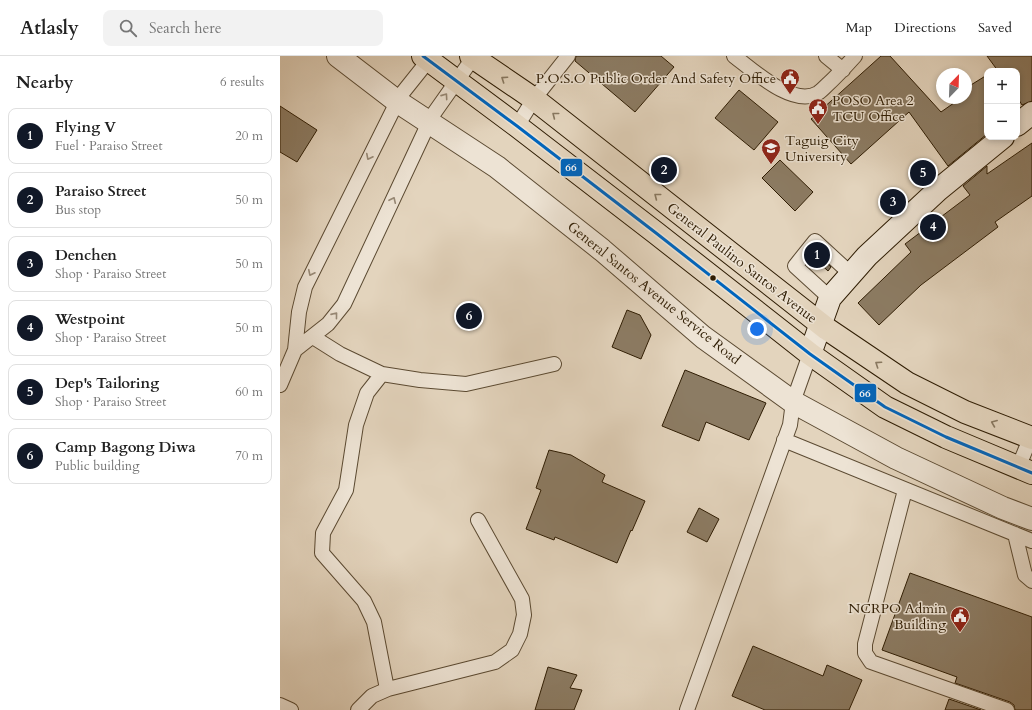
<!DOCTYPE html>
<meta charset="utf-8">
<style>
:root{--surface:#fff;--page:#f2f2f2;--text:#222;--muted:#767676;--line:#e0e0e0;--accent:#111827}
body{margin:0;font-family:Cardo,serif;background:var(--page);color:var(--text)}
.controls{position:absolute;right:12px;top:12px;display:grid;overflow:hidden;border-radius:8px;box-shadow:0 2px 6px #0003}
.controls button{width:36px;height:36px;display:grid;place-items:center;padding:0;border:0;border-bottom:1px solid var(--line);background:var(--surface);color:var(--text);font:20px sans-serif}
.compass{position:absolute;left:656px;top:12px;width:36px;height:36px;border-radius:50%;background:var(--surface);box-shadow:0 2px 6px #0003;rotate:23deg}
.you{position:absolute;left:477px;top:273px;width:14px;height:14px;margin:-10px;border:3px solid #fff;border-radius:50%;background:#1a73e8;box-shadow:0 0 0 6px #1a73e833}
.badge{display:grid;place-items:center;width:26px;height:26px;border-radius:50%;background:var(--accent);color:#fff;font-size:13px;font-weight:700}
.pin{position:absolute;translate:-50% -50%;border:2px solid #fff;box-shadow:0 1px 4px #0006}
.list{margin:0;padding:0;list-style:none}
h2{display:flex;justify-content:space-between;align-items:center;height:52px;margin:0;padding:0 16px;font-size:17px}
h2 small{font-size:13px;font-weight:400;color:var(--muted)}
.list li{display:grid;grid-template-columns:26px 1fr auto;gap:12px;align-items:center;box-sizing:border-box;height:56px;margin:0 8px 8px;padding:0 8px;border:1px solid var(--line);border-radius:8px}
.list b{display:block;font-size:15px;white-space:nowrap}
.list p{margin:0;font-size:13px;white-space:nowrap;color:var(--muted)}
.list em{font-size:13px;font-style:normal;color:var(--muted)}
.icon{flex:none;width:22px;height:22px;fill:none;stroke:currentColor;stroke-width:2;stroke-linecap:round;stroke-linejoin:round}
.map{position:relative;flex:none;width:752px;height:654px;overflow:hidden}
header{display:flex;align-items:center;gap:24px;box-sizing:border-box;height:56px;padding:0 20px;background:var(--surface);border-bottom:1px solid var(--line)}
header strong{font-size:19px}
nav{display:flex;gap:22px;margin-inline-start:auto;font-size:14px}
.search{width:280px;height:36px;background:var(--page);display:flex;align-items:center;gap:10px;box-sizing:border-box;padding:0 14px;border-radius:8px;color:var(--muted);font-size:15px}
main{display:flex}
aside{flex:1;background:var(--surface)}
.map>svg:first-child{display:block}
.building{fill:#8c7c64;stroke:#2e1c03}
.lines{fill:none;stroke-linecap:round;stroke-linejoin:round}
.lane-casing{stroke:#5b4a32;stroke-width:16}
.street-casing{stroke:#5b4a32;stroke-width:24}
.secondary-casing{stroke:#2e1c03;stroke-width:24}
.primary-casing{stroke:#2e1c03;stroke-width:24}
.lane{stroke:#ede3d4;stroke-width:14}
.street{stroke:#ede3d4;stroke-width:22}
.secondary{stroke:#ede3d4;stroke-width:22}
.primary{stroke:#e3d4bd;stroke-width:22}
.bus-1-casing{stroke:#ede3d4;stroke-width:6}
.bus-1{stroke:#0065bd;stroke-width:3}
.oneway{stroke:#887860}
.oneway2{stroke:#978976}
.bus-dot{fill:#2e1c03;stroke:#ede3d4;stroke-width:1.5}
.labels{text-anchor:middle;dominant-baseline:central;stroke-width:3;stroke-linejoin:round;paint-order:stroke}
.poi-label{font-size:14px;fill:#2e1c03;stroke:#ede3d4;text-anchor:end}
.street-label{font-size:14px;fill:#2e1c03;stroke:#ede3d4}
.line-badge{stroke:#ede3d4;stroke-width:1.5}
.badge-label{font-size:11px;text-anchor:middle;font-weight:bold;fill:#fff}
</style>
<header>
<strong>Atlasly</strong>
<div class="search"><svg class="icon" aria-label="search" viewBox="0 0 24 24"><circle cx="10" cy="10" r="6"/><path d="M15 15l6 6"/></svg>Search here</div>
<nav><a>Map</a><a>Directions</a><a>Saved</a></nav>
</header>
<main>
<aside>
<h2>Nearby<small>6 results</small></h2>
<ul class="list">
<li><span class="badge">1</span><div><b>Flying V</b><p>Fuel · Paraiso Street</p></div><em>20 m</em></li>
<li><span class="badge">2</span><div><b>Paraiso Street</b><p>Bus stop</p></div><em>50 m</em></li>
<li><span class="badge">3</span><div><b>Denchen</b><p>Shop · Paraiso Street</p></div><em>50 m</em></li>
<li><span class="badge">4</span><div><b>Westpoint</b><p>Shop · Paraiso Street</p></div><em>50 m</em></li>
<li><span class="badge">5</span><div><b>Dep's Tailoring</b><p>Shop · Paraiso Street</p></div><em>60 m</em></li>
<li><span class="badge">6</span><div><b>Camp Bagong Diwa</b><p>Public building</p></div><em>70 m</em></li>
</ul>
</aside>
<div class="map">
<svg width="752" height="654" viewBox="0 0 752 654">
<rect width="100%" height="100%" fill="#e3d4bd"/>
<filter id="stains"><feTurbulence type="fractalNoise" baseFrequency=".005" numOctaves="4"/><feColorMatrix values="0 0 0 0 .2 0 0 0 0 .09 0 0 0 0 .02 0 0 0 .5 -.17"/></filter>
<radialGradient id="worn" r=".72"><stop offset=".6" stop-color="#630" stop-opacity="0"/><stop offset="1" stop-color="#630" stop-opacity=".3"/></radialGradient>
<path class="building" d="M296,0H381L394,11L355,56L295,5Z
M601,0H610L661,56L681,42H686V32L707,19V78L668,110L629,56L571,108L531,63Z
M707,0H752V45L742,49L737,41V15H718Z
M459,34L498,66L474,94L435,62Z
M0,50L37,74L17,106L0,96Z
M752,87V140L715,166L718,171L641,229L599,269L578,247L631,196L625,188L690,139L683,130L707,110V118Z
M500,104L533,136L515,155L482,122Z
M536,197L551,211L548,215L533,201Z
M347,254L360,259L371,279L361,303L332,291Z
M405,314L486,347L469,384L426,366L419,385L382,370Z
M269,394L291,399L325,419L322,426L365,445L352,475L351,474L337,507L275,481L274,484L246,473L261,434L256,432Z
M419,452L439,463L427,486L407,476Z
M630,517L752,561V654H735L734,649L730,646L675,627L677,621L602,594Z
M473,590L543,620L547,609L582,624L569,654H485L452,640Z
M268,611L297,619L290,632L302,634L294,654H255Z
M669,643L701,654H665Z"/>
<g class="lines">
<g class="lane-casing">
<path id="lane" d="M454,0C473,14 513,52 538,37C541,35 544,32 547,29C557,20 566,10 575,0
M546,0L563,14
M237,70L254,43L288,0
M550,242L515,210L535,185L571,218
M33,281L60,298L102,318
M15,294L48,268L64,248L152,60L193,2
M0,329L15,294L19,256L25,231L120,40L152,0
M504,384L752,485
M738,412L752,378
M625,434L585,588V597L591,606L727,654
M735,478L745,519L752,525
M107,633L94,566L84,545L42,497L43,477L66,434L76,369L87,337L102,318L140,324L186,328L274,308
M0,649L11,654
M78,654L92,640L108,633L215,606L232,594L240,578L244,559L242,543L198,464
M407,654L510,369L513,346L530,298"/>
</g>
<g class="street-casing">
<path id="street" d="M58,0L118,46L217,111L322,194L423,281L513,346L616,402L723,452L752,463"/>
</g>
<g class="secondary-casing">
<path id="secondary" d="M737,69L752,57
M530,298L550,242L587,200L658,134L723,81"/>
</g>
<g class="primary-casing">
<path id="primary" d="M143,0L237,70L376,177L530,298L605,351L666,381L752,417
M191,0L254,43L547,273L627,327L685,356L752,382"/>
</g>
<use href="#lane" class="lane"/>
<use href="#street" class="street"/>
<use href="#secondary" class="secondary"/>
<use href="#primary" class="primary"/>
<g class="bus-1-casing">
<path id="bus-1" d="M143,0L237,70L376,177L530,298L605,351L666,381L752,417"/>
</g>
<use href="#bus-1" class="bus-1"/>
</g>
<defs><path id="oneway-chevron" d="M-2-3.5L2.5 0L-2 3.5" fill="none" stroke-width="1.6" stroke-linecap="round" stroke-linejoin="round"/></defs>
<g class="oneway">
<use href="#oneway-chevron" transform="translate(224 23) rotate(-146)"/>
<use href="#oneway-chevron" transform="translate(275 59) rotate(-142)"/>
<use href="#oneway-chevron" transform="translate(377 140) rotate(-142)"/>
<use href="#oneway-chevron" transform="translate(598 308) rotate(-146)"/>
<use href="#oneway-chevron" transform="translate(714 367) rotate(-158)"/>
</g>
<g class="oneway2">
<use href="#oneway-chevron" transform="translate(165 40) rotate(-55)"/>
<use href="#oneway-chevron" transform="translate(89 101) rotate(117)"/>
<use href="#oneway-chevron" transform="translate(113 144) rotate(-65)"/>
<use href="#oneway-chevron" transform="translate(31 217) rotate(116)"/>
<use href="#oneway-chevron" transform="translate(55 259) rotate(-51)"/>
</g>
<defs>
<g id="civic-pin" transform="scale(1)"><path d="M0 17L-7.5 6A9.5 9.5 0 1 1 7.5 6Z" fill="#8f2418" stroke="#ede3d4"/><path d="M-.6-6.5H3V-4.5H.6V-3L4-1V1h2V6H-6V1h2V-1L-.6-3ZM-1.2 2.5V6h2.4V2.5Z" fill="#fff"/></g>
<g id="university-pin" transform="scale(1)"><path d="M0 17L-7.5 6A9.5 9.5 0 1 1 7.5 6Z" fill="#8f2418" stroke="#ede3d4"/><path d="M0-5L7-2L0 1L-7-2ZM-4 1L0 2.5L4 1V4Q0 6-4 4Z" fill="#fff"/></g>
</defs>
<g fill-rule="evenodd">
<use href="#civic-pin" x="510" y="22"/>
<use href="#civic-pin" x="538" y="52"/>
<use href="#university-pin" x="491" y="92"/>
<use href="#civic-pin" x="680" y="560"/>
</g>
<circle class="bus-dot" cx="433" cy="222" r="3.5"/>
<g class="labels">
<g class="poi-label">
<text x="496" y="22">P.O.S.O Public Order And Safety Office</text>
<text x="552" y="44" text-anchor="start">POSO Area 2<tspan x="552" dy="16">TCU Office</tspan></text>
<text x="505" y="84" text-anchor="start">Taguig City<tspan x="505" dy="16">University</tspan></text>
<text x="666" y="552">NCRPO Admin<tspan x="666" dy="16">Building</tspan></text>
</g>
<g class="street-label">
<text transform="translate(462 207) rotate(38)">General Paulino Santos Avenue</text>
<text transform="translate(374 237) rotate(39)">General Santos Avenue Service Road</text>
</g>
</g>
<g class="line-badge">
<rect x="280" y="102" width="23" height="19" rx="4" fill="#0065bd"/>
<rect x="574" y="327" width="23" height="20" rx="4" fill="#0065bd"/>
</g>
<g class="badge-label">
<text x="291" y="115">66</text>
<text x="585" y="341">66</text>
</g>
<rect width="100%" height="100%" filter="url(#stains)"/>
<rect width="100%" height="100%" fill="url(#worn)"/>
</svg>
<div class="controls">
<button>+</button>
<button>−</button>
</div>
<svg class="compass" viewBox="-18 -18 36 36"><path d="M0-13l5 13h-10z" fill="#e53935"/><path d="M0 13l5-13h-10z" fill="#767676"/></svg>
<div class="you"></div>
<div class="pin badge" style="left:537px;top:199px">1</div>
<div class="pin badge" style="left:384px;top:114px">2</div>
<div class="pin badge" style="left:613px;top:146px">3</div>
<div class="pin badge" style="left:653px;top:171px">4</div>
<div class="pin badge" style="left:643px;top:117px">5</div>
<div class="pin badge" style="left:189px;top:260px">6</div>
</div>
</main>
